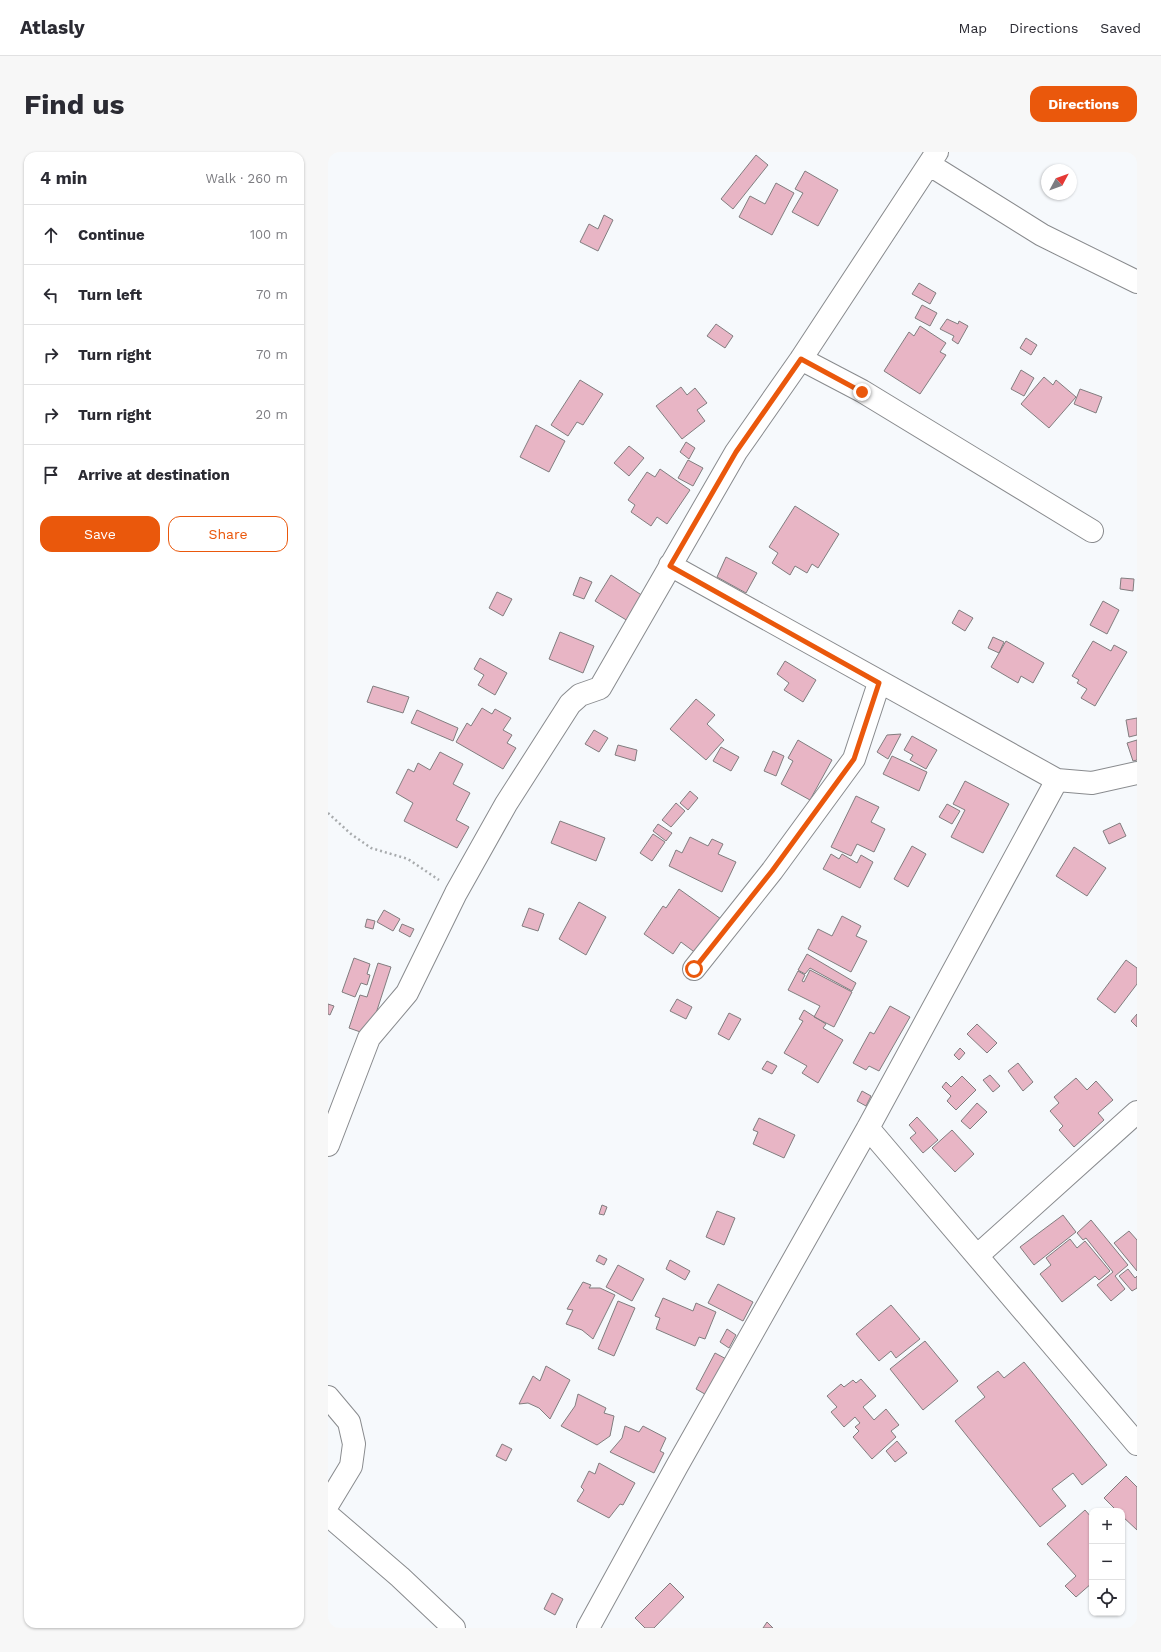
<!DOCTYPE html>
<meta charset="utf-8">
<style>
:root{--surface:#fff;--page:#f7f7f7;--text:#2b2b33;--muted:#7c7c81;--line:#e1e1e2;--accent:#ea580c}
body{margin:0;font-family:"Work Sans",sans-serif;background:var(--page);color:var(--text)}
.controls{position:absolute;right:12px;bottom:12px;display:grid;overflow:hidden;border-radius:8px;box-shadow:0 1px 3px #0004}
.controls button{width:36px;height:36px;display:grid;place-items:center;padding:0;border:0;border-bottom:1px solid var(--line);background:var(--surface);color:var(--text);font:20px sans-serif}
.compass{position:absolute;left:713px;top:12px;width:36px;height:36px;border-radius:50%;background:var(--surface);box-shadow:0 1px 3px #0004;rotate:49deg}
.stop{position:absolute;width:12px;height:12px;margin:-9px;border:3px solid #ea580c;border-radius:50%;background:#fff}
.stop.end{background:#ea580c;border-color:#fff;box-shadow:0 1px 4px #0008}
.list{margin:0;padding:0;list-style:none}
h2{display:flex;justify-content:space-between;align-items:center;height:52px;margin:0;padding:0 16px;font-size:17px}
h2 small{font-size:13px;font-weight:400;color:var(--muted)}
.list li{display:grid;grid-template-columns:26px 1fr auto;gap:12px;align-items:center;box-sizing:border-box;height:60px;padding:0 16px;border-top:1px solid var(--line)}
.list b{display:block;font-size:15px;white-space:nowrap}
.list em{font-size:13px;font-style:normal;color:var(--muted)}
.actions{display:flex;gap:8px;padding:12px 16px}
.actions a{flex:1;padding:9px 0;border:1px solid var(--accent);border-radius:12px;text-align:center;font-size:14px;color:var(--accent)}
.actions .main{background:var(--accent);color:#fff}
.icon{flex:none;width:22px;height:22px;fill:none;stroke:currentColor;stroke-width:2;stroke-linecap:round;stroke-linejoin:round}
.map{position:relative;flex:none;width:809px;height:1476px;overflow:hidden;border-radius:12px}
header{display:flex;align-items:center;gap:24px;box-sizing:border-box;height:56px;padding:0 20px;background:var(--surface);border-bottom:1px solid var(--line)}
header strong{font-size:19px}
nav{display:flex;gap:22px;margin-inline-start:auto;font-size:14px}
.intro{display:flex;align-items:center;justify-content:space-between;box-sizing:border-box;height:96px;padding:0 24px}
h1{margin:0;font-size:28px}
.button{padding:10px 18px;border-radius:12px;background:var(--accent);color:#fff;font-size:14px;font-weight:700}
main{display:flex;gap:24px;padding:0 24px}
aside{flex:1;background:var(--surface);border-radius:12px;box-shadow:0 1px 3px #0004}
.map>svg:first-child{display:block}
.building{fill:#e8b5c5;stroke:#817d7f}
.lines{fill:none;stroke-linecap:round;stroke-linejoin:round}
.minor-casing{stroke:#898b8e;stroke-width:24}
.path{stroke:#a8abad;stroke-width:2.5;stroke-dasharray:2 3;stroke-linecap:butt}
.minor{stroke:#fff;stroke-width:22}
.route{stroke:#ea580c;stroke-width:5}
</style>
<header>
<strong>Atlasly</strong>
<nav><a>Map</a><a>Directions</a><a>Saved</a></nav>
</header>
<div class="intro"><h1>Find us</h1><a class="button">Directions</a></div>
<main>
<aside>
<h2>4 min<small>Walk · 260 m</small></h2>
<ul class="list">
<li><svg class="icon" aria-label="ahead" viewBox="0 0 24 24"><path d="M12 20V5M6 11l6-6 6 6"/></svg><div><b>Continue</b></div><em>100 m</em></li>
<li><svg class="icon" aria-label="left" viewBox="0 0 24 24"><path d="M17 20v-9H6M10 6l-5 5 5 5"/></svg><div><b>Turn left</b></div><em>70 m</em></li>
<li><svg class="icon" aria-label="right" viewBox="0 0 24 24"><path d="M7 20v-9h11M14 6l5 5-5 5"/></svg><div><b>Turn right</b></div><em>70 m</em></li>
<li><svg class="icon" aria-label="right" viewBox="0 0 24 24"><path d="M7 20v-9h11M14 6l5 5-5 5"/></svg><div><b>Turn right</b></div><em>20 m</em></li>
<li><svg class="icon" aria-label="arrive" viewBox="0 0 24 24"><path d="M6 21V4h12l-3 4 3 4H6"/></svg><div><b>Arrive at destination</b></div></li>
</ul>
<div class="actions"><a class="main">Save</a><a>Share</a></div>
</aside>
<div class="map">
<svg width="809" height="1476" viewBox="0 0 809 1476">
<rect width="100%" height="100%" fill="#f6f9fc"/>
<path class="building" d="M428,3L440,13L405,57L393,47Z
M477,19L510,38L490,74L464,60L475,41L467,37Z
M448,31L466,41L444,83L411,65L422,44L437,52Z
M276,63L285,68L270,99L252,90L261,72L270,77Z
M591,131L608,141L602,152L584,142Z
M594,153L609,161L602,174L587,166Z
M619,167L630,172L631,169L640,174L630,192L624,188L626,184L612,177Z
M388,172L405,184L397,196L379,184Z
M592,174L618,191L612,200L618,203L592,242L556,219L581,180L586,184Z
M698,186L709,193L703,203L692,196Z
M693,218L706,226L696,244L683,237Z
M716,225L725,233L728,228L748,245L721,276L693,252Z
M252,228L275,242L255,273L249,270L240,284L223,273Z
M353,235L359,243L367,236L379,251L369,258L377,269L354,287L328,254Z
M752,237L774,245L768,261L746,252Z
M208,273L237,289L221,320L192,305Z
M358,290L367,296L361,307L352,300Z
M301,294L316,306L301,324L286,311Z
M360,308L375,316L365,334L350,326Z
M332,317L362,338L339,372L329,365L323,374L303,360L307,353L300,348L319,320L327,325Z
M467,354L511,382L490,416L484,412L479,421L467,414L462,423L444,411L450,401L441,395Z
M398,405L429,421L418,441L389,425Z
M283,423L315,444L300,469L267,449Z
M252,425L264,430L256,447L245,443Z
M793,426L806,427L805,439L792,437Z
M169,440L184,447L175,464L161,456Z
M775,449L791,458L779,482L762,473Z
M631,458L645,466L637,479L624,471Z
M232,480L266,494L255,521L221,507Z
M665,485L676,490L671,501L660,496Z
M678,489L716,511L705,531L693,524L690,531L663,515Z
M765,489L783,499L786,493L799,500L767,554L753,546L759,537L749,531L751,528L744,524Z
M152,506L179,521L167,543L150,533L156,523L146,517Z
M457,509L488,528L475,550L456,538L461,531L449,522Z
M45,534L81,545L75,561L39,550Z
M368,547L387,563L379,572L396,588L378,608L342,577Z
M154,556L164,562L167,557L183,566L175,578L184,583L179,591L188,596L175,617L128,590L139,571L143,574Z
M89,558L130,576L125,589L83,571Z
M809,566V583L801,585L798,568Z
M266,578L280,586L271,600L257,592Z
M573,582L560,607L549,600L559,583Z
M584,584L609,598L598,617L582,608L585,603L576,598Z
M470,588L504,608L482,648L453,632L465,609L460,606Z
M809,588V608L805,609L799,591Z
M290,593L309,598L307,609L287,603Z
M393,595L411,605L403,619L385,609Z
M445,599L456,604L448,624L436,619Z
M112,600L135,612L125,632L142,641L128,668L141,675L129,696L76,669L85,651L68,641L80,617L86,620L90,611L102,618Z
M564,604L599,620L591,639L555,622Z
M637,629L681,652L655,701L623,685L637,658L625,652Z
M362,639L370,646L360,658L352,651Z
M528,644L551,655L543,670L557,677L546,700L529,692L523,704L503,695Z
M348,651L357,659L343,675L334,668Z
M619,652L632,659L624,672L611,665Z
M232,669L277,686L268,709L223,691Z
M792,671L798,684L781,692L775,679Z
M330,672L344,681L338,689L325,679Z
M325,682L337,690L324,709L312,701Z
M362,685L380,694L384,687L395,692L390,702L408,710L394,740L341,714L348,698L354,701Z
M584,694L598,702L580,735L566,727Z
M746,695L778,716L759,744L728,724Z
M503,702L511,707L514,702L529,711L533,703L545,710L532,736L495,717Z
M351,737L393,767L369,802L353,790L345,802L316,782L335,754L338,756Z
M251,750L278,765L258,803L231,787Z
M201,756L216,762L210,779L194,774Z
M56,758L72,767L65,779L49,770Z
M514,764L533,774L528,784L539,789L523,820L480,797L490,777L504,784Z
M39,767L47,769L45,777L37,775Z
M74,772L86,777L82,785L71,779Z
M479,802L528,831L524,839L482,816L477,822L470,818Z
M26,806L42,812L39,822L42,823L39,833L33,831L27,845L14,840Z
M798,808L809,816V832L787,861L769,847Z
M50,811L63,815L41,883L21,876L32,843L39,845Z
M482,818L524,840L506,875L486,865L492,854L460,838L470,819L477,823L474,829L476,830Z
M349,847L364,855L358,867L342,859Z
M0,852L6,854L2,863L0,862Z
M562,854L582,865L551,919L541,914L538,918L525,911L542,880L546,882Z
M476,858L498,872L495,876L515,888L490,931L474,921L479,914L456,901L475,869L471,867Z
M401,861L413,867L401,888L390,882Z
M809,862V875L803,869Z
M649,872L669,891L659,901L639,882Z
M632,896L637,901L631,908L626,903Z
M439,909L449,914L444,922L434,917Z
M690,911L705,930L695,939L680,919Z
M662,923L672,934L665,940L655,928Z
M634,924L648,938L628,958L619,949L623,944L614,935L618,930L623,935Z
M748,926L759,938L768,929L785,948L770,961L776,968L746,995L731,978L735,974L722,959L731,951L726,945Z
M534,939L543,944L538,954L529,949Z
M649,951L659,960L642,977L633,969Z
M589,965L610,988L595,1001L582,986L588,981L581,973Z
M431,966L467,983L456,1006L425,992L430,980L425,978Z
M624,978L646,1002L627,1020L604,996Z
M274,1053L279,1055L276,1063L271,1062Z
M389,1059L407,1066L396,1093L378,1085Z
M735,1063L748,1080L706,1113L692,1095Z
M763,1068L800,1113L787,1124L797,1137L783,1149L769,1133L785,1120L758,1086L755,1088L749,1081Z
M801,1079L809,1088V1119L786,1091Z
M742,1087L749,1096L757,1089L782,1119L771,1128L767,1124L734,1150L712,1122L723,1113L718,1106Z
M271,1103L279,1107L276,1113L268,1109Z
M342,1108L362,1119L357,1128L338,1117Z
M290,1113L316,1127L304,1149L278,1135Z
M800,1117L807,1126L809,1124V1136L804,1139L791,1124Z
M255,1130L263,1133L261,1136H272L287,1143L265,1187L254,1178L238,1172L245,1158L239,1157Z
M390,1132L425,1150L415,1169L380,1151Z
M335,1146L365,1159L368,1151L388,1160L377,1187L371,1185L367,1194L328,1177L332,1166L327,1164Z
M290,1149L307,1156L286,1204L270,1197Z
M563,1153L592,1187L568,1206L563,1199L551,1209L528,1182Z
M399,1177L408,1183L401,1196L392,1190Z
M597,1189L630,1229L595,1258L562,1217Z
M387,1201L402,1209L382,1245L368,1237Z
M696,1210L779,1313L754,1333L745,1321L724,1337L738,1354L712,1375L627,1269L657,1245L649,1235L670,1219L676,1226Z
M218,1214L242,1228L222,1267L211,1256L200,1251L191,1252L205,1224L212,1229Z
M533,1227L548,1244L535,1255L546,1268L558,1257L571,1273L563,1279L568,1285L544,1307L525,1285L531,1279L527,1275L532,1271L527,1265L516,1275L503,1260L509,1255L499,1244L513,1232L516,1235L525,1228L528,1231Z
M250,1242L278,1256L276,1261L286,1264L282,1284L269,1293L233,1274L247,1254Z
M297,1274L311,1280L315,1274L338,1286L332,1299L336,1301L326,1321L282,1300L294,1286Z
M569,1289L579,1301L567,1310L558,1299Z
M174,1292L184,1297L178,1309L168,1304Z
M271,1311L307,1331L295,1353L292,1352L281,1366L249,1349L256,1338L253,1335L261,1319L267,1322Z
M798,1324L809,1335V1378L794,1364V1359H789L776,1346Z
M757,1358L764,1366V1431L748,1445L737,1434L748,1424L719,1392Z
M342,1431L356,1445L326,1476H317L307,1466Z
M224,1441L235,1447L227,1463L216,1457Z
M439,1470L445,1476H435Z"/>
<g class="lines">
<g class="minor-casing">
<path id="minor" d="M602,13L714,83L809,130
M473,207L534,239L764,379
M342,413L729,628
M366,817L444,719L526,607L551,531
M540,976L809,1292
M0,993L41,886L79,841L128,741L178,652L242,552L252,543L272,536L408,300L473,207L609,0
M649,1104L809,960
M0,1245L21,1270L26,1292L23,1314L0,1352
M0,1363L72,1425L126,1476
M260,1476L349,1314L540,976L729,628L764,631L809,621"/>
</g>
<path class="path" d="M0,661L23,682L43,696L80,707L111,728"/>
<use href="#minor" class="minor"/>
</g>
<g class="lines">
<path class="route" d="M366,817L444,719L526,607L551,531L342,414L408,300L473,207L534,240"/>
</g>
</svg>
<div class="controls">
<button>+</button>
<button>−</button>
<button><svg class="icon" aria-label="locate" viewBox="0 0 24 24"><circle cx="12" cy="12" r="6"/><path d="M12 2v4M12 18v4M2 12h4M18 12h4"/></svg></button>
</div>
<svg class="compass" viewBox="-18 -18 36 36"><path d="M0-13l5 13h-10z" fill="#e53935"/><path d="M0 13l5-13h-10z" fill="#7c7c81"/></svg>
<div class="stop" style="left:366px;top:817px"></div>
<div class="stop end" style="left:534px;top:240px"></div>
</div>
</main>
